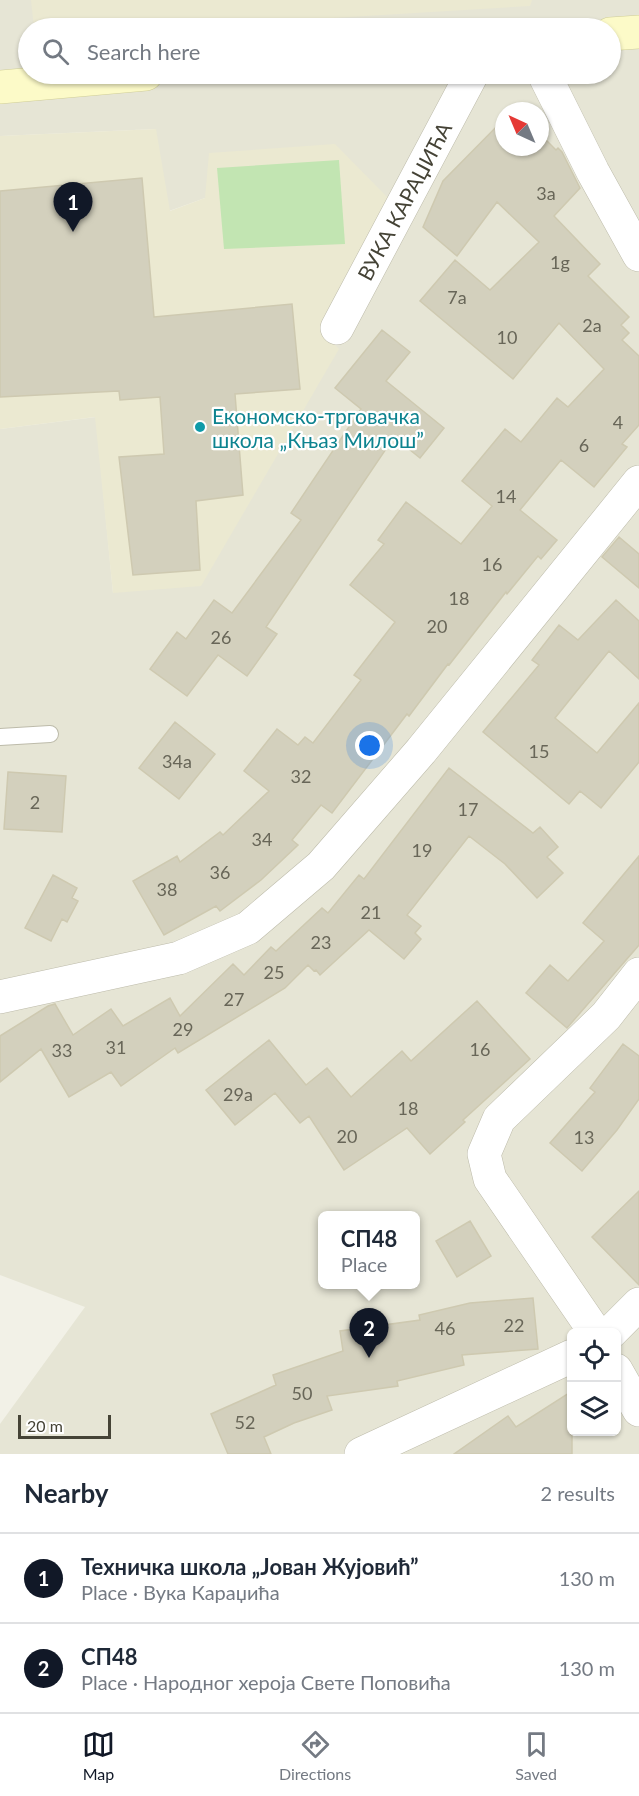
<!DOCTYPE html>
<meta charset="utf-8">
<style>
:root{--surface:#fff;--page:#f2f2f3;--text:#1f2937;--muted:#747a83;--line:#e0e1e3;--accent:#111827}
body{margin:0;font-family:Lato,sans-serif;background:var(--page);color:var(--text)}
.controls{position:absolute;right:18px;bottom:18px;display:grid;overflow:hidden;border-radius:9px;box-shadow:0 2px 4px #0004}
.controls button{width:54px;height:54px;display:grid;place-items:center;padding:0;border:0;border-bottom:2px solid var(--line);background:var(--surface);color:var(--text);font:30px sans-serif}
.compass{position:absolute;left:495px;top:102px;width:54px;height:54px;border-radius:50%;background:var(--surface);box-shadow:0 2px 4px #0004;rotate:316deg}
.scale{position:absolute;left:18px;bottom:15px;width:93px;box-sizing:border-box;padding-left:6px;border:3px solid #454336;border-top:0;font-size:16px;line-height:21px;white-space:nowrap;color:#454336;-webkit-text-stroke:4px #fff;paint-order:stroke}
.you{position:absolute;left:370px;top:746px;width:21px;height:21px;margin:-15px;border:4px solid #fff;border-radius:50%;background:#1a73e8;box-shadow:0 0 0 9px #1a73e833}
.badge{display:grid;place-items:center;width:39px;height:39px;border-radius:50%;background:var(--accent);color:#fff;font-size:20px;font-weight:700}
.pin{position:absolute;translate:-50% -50px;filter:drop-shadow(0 2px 3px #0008)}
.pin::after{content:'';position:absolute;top:32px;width:21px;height:18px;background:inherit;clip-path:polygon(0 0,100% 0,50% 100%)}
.popup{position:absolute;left:318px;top:1211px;width:102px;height:78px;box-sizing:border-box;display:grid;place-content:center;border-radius:9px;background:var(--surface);filter:drop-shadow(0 2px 4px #0005);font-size:20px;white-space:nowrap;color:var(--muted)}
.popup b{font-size:22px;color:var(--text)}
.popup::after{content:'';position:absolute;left:50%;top:100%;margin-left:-12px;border:12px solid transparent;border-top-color:var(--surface)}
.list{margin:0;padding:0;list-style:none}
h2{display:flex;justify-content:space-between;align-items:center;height:78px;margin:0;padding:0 24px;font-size:26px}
h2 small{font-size:20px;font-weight:400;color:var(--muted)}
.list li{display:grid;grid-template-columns:39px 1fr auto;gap:18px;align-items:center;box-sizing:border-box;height:90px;padding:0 24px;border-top:2px solid var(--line)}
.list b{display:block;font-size:22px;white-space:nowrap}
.list p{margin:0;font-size:20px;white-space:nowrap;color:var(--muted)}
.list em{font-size:20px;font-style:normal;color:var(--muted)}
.icon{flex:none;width:33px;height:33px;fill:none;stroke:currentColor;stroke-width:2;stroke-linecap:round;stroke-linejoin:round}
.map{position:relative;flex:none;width:639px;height:1454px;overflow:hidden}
.search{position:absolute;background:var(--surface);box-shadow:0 2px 4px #0004;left:18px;right:18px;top:18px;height:66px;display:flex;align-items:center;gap:15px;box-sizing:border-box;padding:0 21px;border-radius:33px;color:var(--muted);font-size:22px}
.sheet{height:258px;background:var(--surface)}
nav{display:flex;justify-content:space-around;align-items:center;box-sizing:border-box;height:84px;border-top:2px solid var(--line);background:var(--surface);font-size:16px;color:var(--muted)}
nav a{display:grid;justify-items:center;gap:3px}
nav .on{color:var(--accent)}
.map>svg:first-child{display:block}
.residential{fill:#e6e5d5;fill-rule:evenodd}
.education{fill:#ebe9d1}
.green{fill:#c2e5b2}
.building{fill:#d3d0bd;stroke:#cec9b0;stroke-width:1.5}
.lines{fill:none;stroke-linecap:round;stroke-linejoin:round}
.lane-casing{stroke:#bdbbaa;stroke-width:18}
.street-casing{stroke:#bdbbaa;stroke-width:34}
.secondary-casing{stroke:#d0ce98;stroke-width:34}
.lane{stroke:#fff;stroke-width:16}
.street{stroke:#fff;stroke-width:33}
.secondary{stroke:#fcfac8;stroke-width:33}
.culture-dot{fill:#0f9aa8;stroke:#fff;stroke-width:2}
.labels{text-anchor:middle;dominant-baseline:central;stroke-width:4.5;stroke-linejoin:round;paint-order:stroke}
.number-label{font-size:18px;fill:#686658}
.street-label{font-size:21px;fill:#454336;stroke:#fff}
.culture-label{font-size:21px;fill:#0d838f;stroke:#fff;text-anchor:start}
</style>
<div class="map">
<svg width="639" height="1454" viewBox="0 0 639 1454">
<rect width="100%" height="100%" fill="#f2f1e7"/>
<path class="residential" d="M0,0H639V1454H0V1424L85,1307L0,1275V429L96,417L113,593L320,330L390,200L205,198L169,211L155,129L0,136ZM28,28H610V74H28ZM504,111H540V147H504ZM322,1216H416V1284H322ZM572,1332H616V1432H572Z"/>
<path class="education" d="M31,0H532L530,6L169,28H34Z
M156,129L170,211L205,198L209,153L335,144L390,200L320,330L339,349L201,586L113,593L95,417L0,429V136Z"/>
<path class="green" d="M339,160L345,244L224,249L217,168Z"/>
<path class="building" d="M504,119V147H540V134L556,150L558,148L562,152L580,188L554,216L600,264L588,276L629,317L621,325L629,333L622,340L639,356V425L622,444L627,447L594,487L561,460L520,510L557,540L541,559L538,556L507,594L506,592L449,665L448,664L409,716L407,714L332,813L321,805L292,840L298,845L261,880L220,911L216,906L164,935L133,881L177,856L180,862L220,832L223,835L269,791L244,771L277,729L298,745L305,737L313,743L361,680L354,675L395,622L350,585L384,544L378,540L406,502L461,544L492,506L462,481L505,429L521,442L557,398L568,407L604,369L559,323L513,379L420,301L455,260L490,290L539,242L497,202L457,256L423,227L443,181Z
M142,178L154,317L292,304L300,389L235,394L243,495L196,501L200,570L133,575L119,457L164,454L160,397L120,400L119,391L0,397V191Z
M382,330L410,352L386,381L444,428L420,458L394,437L266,627L277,634L247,676L218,655L187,696L150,669L177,632L186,639L214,600L232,613L301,520L291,513L361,409L335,388Z
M619,537L639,554V588L602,557Z
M616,600L639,621V679L609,651L555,718L597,753L639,703V762L601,808L580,791L569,804L483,732L539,665L532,660L559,625L578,640Z
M175,722L215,754L179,799L139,768Z
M449,768L533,833L540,827L558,847L547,857L563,873L537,898L505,864L469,836L407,915L421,926L415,933L421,939L404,959L369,930L320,975L316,970L314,971L308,965L285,988L178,1053L175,1048L121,1086L111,1072L69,1097L41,1049L0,1082V1036L48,1006L55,1004L73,1035L111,1009L123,1026L170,998L180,1016L233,964L244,975L271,947L276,951L322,908L328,913L359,875L364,879Z
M8,772L66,776L62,832L4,829Z
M639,856V945L567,1028L526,993L550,965L568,981L604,941L583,923Z
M53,875L77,888L72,898L78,901L67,922L62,919L51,941L25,928Z
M477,1001L530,1059L463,1120L465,1122L430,1154L407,1128L344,1170L309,1116L300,1123L275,1093L235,1125L206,1090L269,1040L306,1085L327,1068L351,1097L402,1051L411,1061Z
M623,1044L639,1056V1099L617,1130L582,1171L550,1143L595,1092L590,1088Z
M639,1191V1285L592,1237Z
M470,1221L491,1256L457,1277L436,1241Z
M533,1298L538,1349L462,1355L464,1365L397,1381L398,1386L327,1396L332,1410L294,1423L264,1437L271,1454H228L211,1414L276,1385L273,1375L343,1351L340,1331L420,1320L419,1315L470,1303Z
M572,1391V1454H454L508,1416L516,1427Z"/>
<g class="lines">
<g class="lane-casing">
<path id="lane" d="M0,737L50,734"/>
</g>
<g class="street-casing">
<path id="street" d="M544,74L593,172L639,255
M337,328L472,74
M0,997L179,958L248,928L321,866L421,751L639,482
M595,1332L490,1179L484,1154L499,1119L606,1016L639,974
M611,1332L639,1304
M616,1370L639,1410
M361,1454L572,1356"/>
</g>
<g class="secondary-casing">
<path id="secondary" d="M610,34L639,32
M0,87L146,74"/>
</g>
<use href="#lane" class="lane"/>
<use href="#street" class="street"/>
<use href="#secondary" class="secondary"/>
</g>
<circle class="culture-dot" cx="200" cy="427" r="6"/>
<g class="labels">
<g class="number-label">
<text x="546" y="193">3a</text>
<text x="560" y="262">1g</text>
<text x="457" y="297">7a</text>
<text x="592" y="325">2a</text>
<text x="507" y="337">10</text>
<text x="618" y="422">4</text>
<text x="584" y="445">6</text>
<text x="506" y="496">14</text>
<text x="492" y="564">16</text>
<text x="459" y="598">18</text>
<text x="437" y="626">20</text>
<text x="221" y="637">26</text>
<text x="539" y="751">15</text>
<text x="177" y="761">34a</text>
<text x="301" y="776">32</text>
<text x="35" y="802">2</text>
<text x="468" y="809">17</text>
<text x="262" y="839">34</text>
<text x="422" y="850">19</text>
<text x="220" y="872">36</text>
<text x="167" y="889">38</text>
<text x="371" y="912">21</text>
<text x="321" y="942">23</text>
<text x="274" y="972">25</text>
<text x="234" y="999">27</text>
<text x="183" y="1029">29</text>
<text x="116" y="1047">31</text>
<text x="480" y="1049">16</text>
<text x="62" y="1050">33</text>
<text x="238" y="1094">29a</text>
<text x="408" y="1108">18</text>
<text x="347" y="1136">20</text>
<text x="584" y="1137">13</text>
<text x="514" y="1325">22</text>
<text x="445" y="1328">46</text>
<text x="302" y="1393">50</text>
<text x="245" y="1422">52</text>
</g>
<g class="street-label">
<text transform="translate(404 201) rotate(-62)">ВУКА КАРАЏИЋА</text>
</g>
<g class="culture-label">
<text x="212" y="415">Економско-трговачка<tspan x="212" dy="24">школа „Књаз Милош”</tspan></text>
</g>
</g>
</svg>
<div class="controls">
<button><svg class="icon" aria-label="locate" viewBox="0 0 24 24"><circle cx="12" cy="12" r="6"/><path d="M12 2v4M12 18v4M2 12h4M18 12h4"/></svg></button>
<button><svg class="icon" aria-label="layers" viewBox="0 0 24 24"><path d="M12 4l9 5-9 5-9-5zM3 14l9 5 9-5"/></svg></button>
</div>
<svg class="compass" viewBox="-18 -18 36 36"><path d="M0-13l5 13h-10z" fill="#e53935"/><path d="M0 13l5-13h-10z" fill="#747a83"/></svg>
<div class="scale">20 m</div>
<div class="you"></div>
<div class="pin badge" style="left:73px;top:232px">1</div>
<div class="pin badge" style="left:369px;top:1358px">2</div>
<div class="popup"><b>СП48</b>Place</div>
<div class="search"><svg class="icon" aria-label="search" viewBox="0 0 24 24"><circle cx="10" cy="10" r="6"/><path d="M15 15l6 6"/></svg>Search here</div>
</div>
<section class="sheet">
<h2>Nearby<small>2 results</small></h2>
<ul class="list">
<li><span class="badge">1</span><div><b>Техничка школа „Јован Жујовић”</b><p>Place · Вука Караџића</p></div><em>130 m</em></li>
<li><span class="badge">2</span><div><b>СП48</b><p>Place · Народног хероја Свете Поповића</p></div><em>130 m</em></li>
</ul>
</section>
<nav>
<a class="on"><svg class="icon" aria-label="map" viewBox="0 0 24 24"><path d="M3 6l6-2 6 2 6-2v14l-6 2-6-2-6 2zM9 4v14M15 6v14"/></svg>Map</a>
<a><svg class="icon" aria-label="directions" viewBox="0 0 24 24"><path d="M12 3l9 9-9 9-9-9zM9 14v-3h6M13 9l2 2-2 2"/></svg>Directions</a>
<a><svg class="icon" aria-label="saved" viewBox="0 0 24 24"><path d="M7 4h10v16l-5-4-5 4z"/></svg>Saved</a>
</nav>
